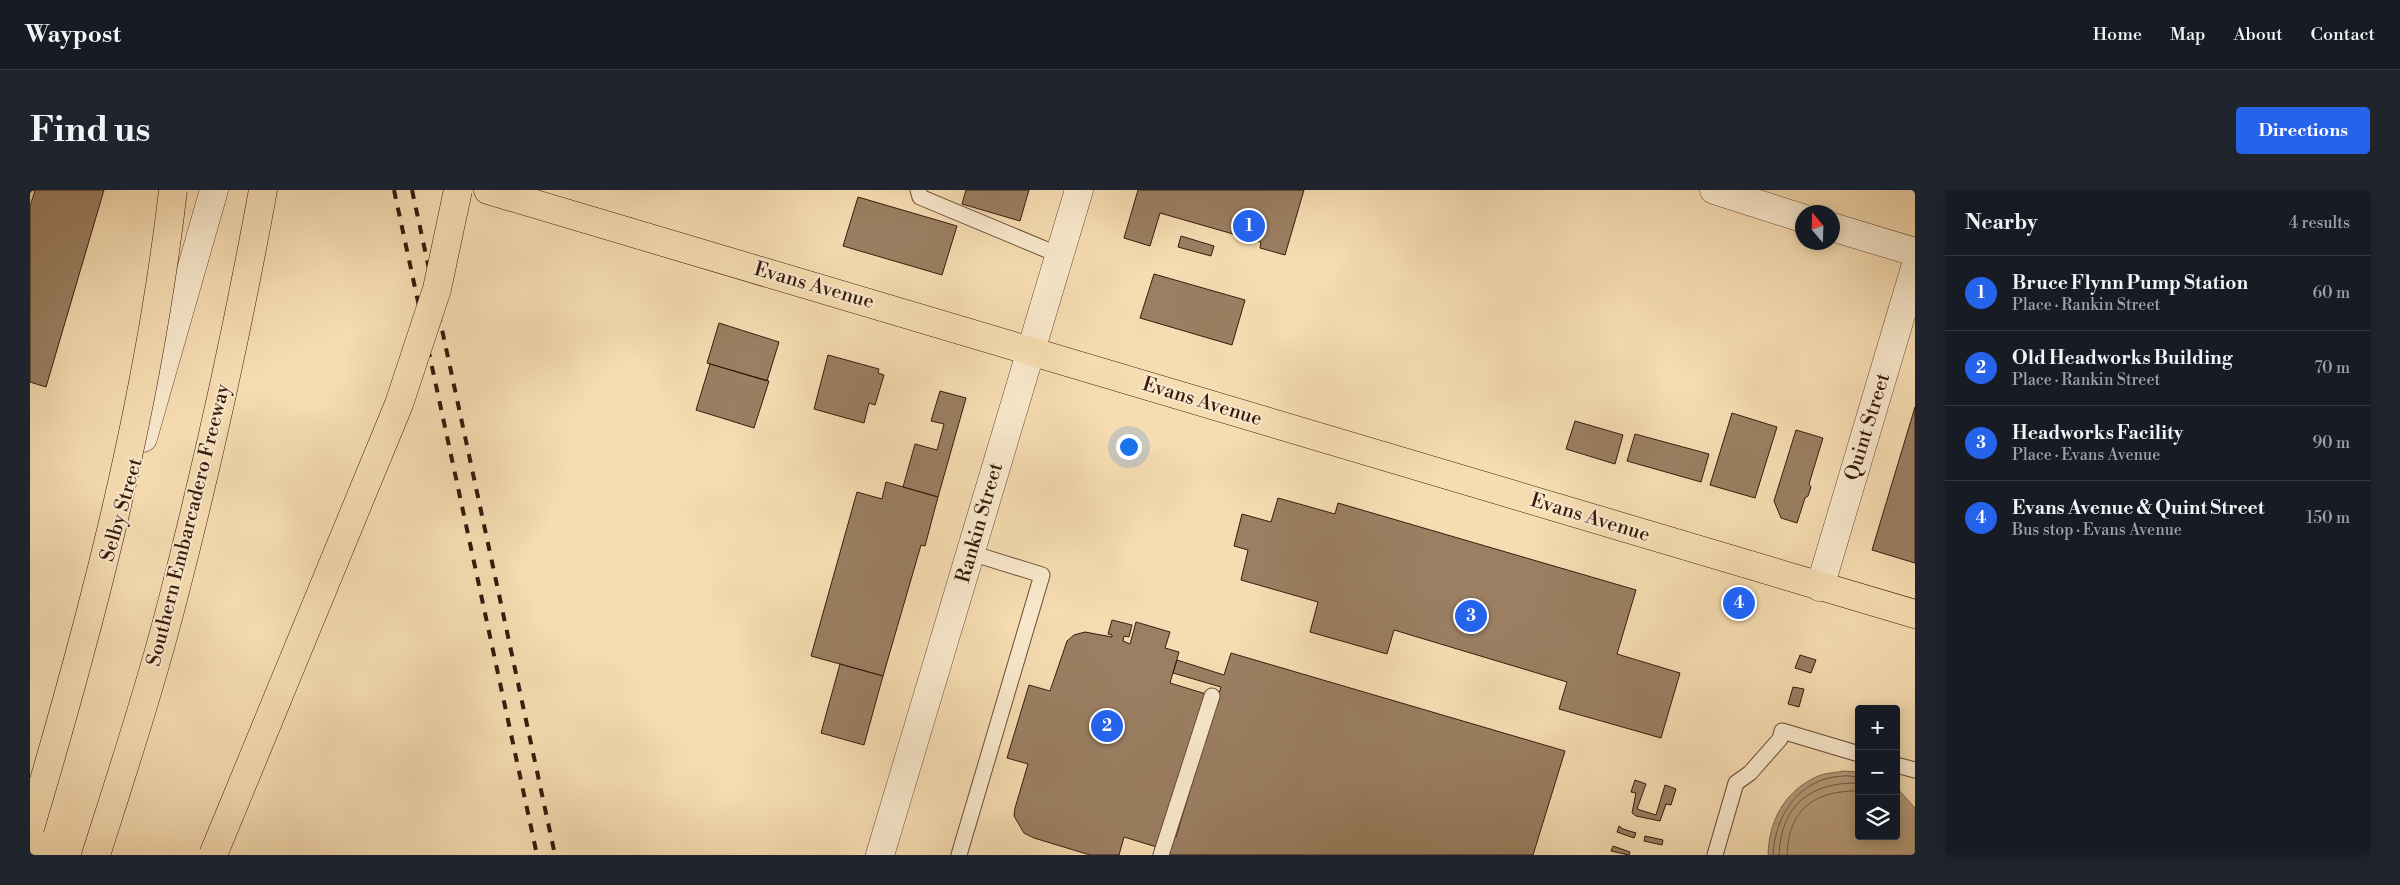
<!DOCTYPE html>
<meta charset="utf-8">
<style>
:root{--surface:#171b24;--page:#20242c;--text:#f1f3f6;--muted:#9ea1a6;--line:#363941;--accent:#2563eb}
body{margin:0;font-family:"Libre Bodoni",serif;background:var(--page);color:var(--text)}
.controls{position:absolute;right:15px;bottom:15px;display:grid;overflow:hidden;border-radius:5px;box-shadow:0 2px 12px #0003}
.controls button{width:45px;height:45px;display:grid;place-items:center;padding:0;border:0;border-bottom:1px solid var(--line);background:var(--surface);color:var(--text);font:25px sans-serif}
.compass{position:absolute;left:1765px;top:15px;width:45px;height:45px;border-radius:50%;background:var(--surface);box-shadow:0 2px 12px #0003;rotate:341deg}
.you{position:absolute;left:1098px;top:256px;width:18px;height:18px;margin:-12px;border:4px solid #fff;border-radius:50%;background:#1a73e8;box-shadow:0 0 0 8px #1a73e833}
.badge{display:grid;place-items:center;width:32px;height:32px;border-radius:50%;background:var(--accent);color:#fff;font-size:16px;font-weight:700}
.pin{position:absolute;translate:-50% -50%;border:2px solid #fff;box-shadow:0 1px 5px #0006}
.list{margin:0;padding:0;list-style:none}
h2{display:flex;justify-content:space-between;align-items:center;height:65px;margin:0;padding:0 20px;font-size:21px}
h2 small{font-size:16px;font-weight:400;color:var(--muted)}
.list li{display:grid;grid-template-columns:32px 1fr auto;gap:15px;align-items:center;box-sizing:border-box;height:75px;padding:0 20px;border-top:1px solid var(--line)}
.list b{display:block;font-size:19px;white-space:nowrap}
.list p{margin:0;font-size:16px;white-space:nowrap;color:var(--muted)}
.list em{font-size:16px;font-style:normal;color:var(--muted)}
.icon{flex:none;width:28px;height:28px;fill:none;stroke:currentColor;stroke-width:2;stroke-linecap:round;stroke-linejoin:round}
.map{position:relative;flex:none;width:1885px;height:665px;overflow:hidden;border-radius:5px}
header{display:flex;align-items:center;gap:30px;box-sizing:border-box;height:70px;padding:0 25px;background:var(--surface);border-bottom:1px solid var(--line)}
header strong{font-size:24px}
nav{display:flex;gap:28px;margin-inline-start:auto;font-size:18px}
.intro{display:flex;align-items:center;justify-content:space-between;box-sizing:border-box;height:120px;padding:0 30px}
h1{margin:0;font-size:35px}
.button{padding:12px 22px;border-radius:5px;background:var(--accent);color:#fff;font-size:18px;font-weight:700}
main{display:flex;gap:30px;padding:0 30px}
aside{flex:1;background:var(--surface);border-radius:5px;box-shadow:0 2px 12px #0003}
.map>svg:first-child{display:block}
.water{fill:#b59a79;stroke:#83674e}
.lines{fill:none;stroke-linecap:round;stroke-linejoin:round}
.shore{stroke:#765a43;stroke-width:1}
.building{fill:#9b7f62;stroke:#381a0d}
.service-casing{stroke:#684a36;stroke-width:17}
.minor-casing{stroke:#684a36;stroke-width:29}
.primary-casing{stroke:#381a0d;stroke-width:29}
.motorway-casing{stroke:#381a0d;stroke-width:29}
.service{stroke:#f9e8cc;stroke-width:15}
.minor{stroke:#f9e8cc;stroke-width:28}
.primary{stroke:#f6dcb1;stroke-width:28}
.motorway{stroke:#f6dcb1;stroke-width:28}
.rail{stroke:#381a0d;stroke-width:4;stroke-dasharray:9 9;stroke-linecap:butt}
.motorway-bridge-casing{stroke:#381a0d;stroke-width:29;stroke-linecap:butt}
.motorway-bridge{stroke:#f6dcb1;stroke-width:28}
.labels{text-anchor:middle;dominant-baseline:central;stroke-width:4;stroke-linejoin:round;paint-order:stroke}
.street-label{font-size:20px;fill:#381a0d;stroke:#f9e8cc}
</style>
<header>
<strong>Waypost</strong>
<nav><a>Home</a><a>Map</a><a>About</a><a>Contact</a></nav>
</header>
<div class="intro"><h1>Find us</h1><a class="button">Directions</a></div>
<main>
<div class="map">
<svg width="1885" height="665" viewBox="0 0 1885 665">
<rect width="100%" height="100%" fill="#f6dcb1"/>
<filter id="stains"><feTurbulence type="fractalNoise" baseFrequency=".004" numOctaves="4"/><feColorMatrix values="0 0 0 0 .2 0 0 0 0 .09 0 0 0 0 .02 0 0 0 .5 -.17"/></filter>
<radialGradient id="worn" r=".72"><stop offset=".6" stop-color="#630" stop-opacity="0"/><stop offset="1" stop-color="#630" stop-opacity=".3"/></radialGradient>
<path class="water" d="M1813,581L1829,582V646H1866V597L1885,618V665H1738C1739,631 1754,602 1786,587C1794,583 1804,583 1813,581Z"/>
<g class="lines">
<path class="shore" d="M1743,665C1745,625 1769,588 1813,586C1818,585 1824,587 1829,587
M1749,665C1751,615 1780,592 1829,593
M1757,665C1758,619 1785,600 1829,601"/>
</g>
<path class="building" d="M1,0H74L16,197L0,192V16L5,1Z
M936,0H999L990,31L932,14Z
M1108,0H1274L1255,65L1230,58L1231,52L1130,23L1120,56L1094,48Z
M828,7L927,36L912,85L813,56Z
M1151,46L1184,56L1181,66L1148,57Z
M1124,84L1215,110L1202,155L1110,128Z
M689,133L749,152L737,191L677,173Z
M798,165L849,179L848,183L854,185L845,215L839,213L834,233L784,219Z
M680,174L739,191L724,238L666,220Z
M910,201L936,208L908,307L873,297L885,254L907,260L914,234L901,231Z
M1885,217V373L1842,360Z
M1702,223L1747,237L1725,308L1680,295Z
M1545,231L1593,245L1585,274L1536,259Z
M1766,240L1793,248L1779,294L1781,297L1778,306L1775,308L1767,333L1751,328L1744,311Z
M1605,244L1679,264L1671,292L1597,271Z
M856,292L908,307L895,356L891,355L853,486L781,466L827,302L852,309Z
M1248,308L1305,324L1308,313L1606,400L1587,464L1650,483L1631,548L1529,519L1537,492L1364,440L1357,464L1280,442L1288,412L1211,390L1218,360L1204,356L1212,324L1241,332Z
M1082,430L1102,435L1099,447L1094,446L1093,451L1100,454L1106,432L1140,442L1135,458L1149,462L1140,493L1176,504L1130,658L1094,647L1089,665H1060L1004,648L994,643L984,626L985,618L998,574L977,568L999,495L1020,501L1037,451L1044,445L1055,442L1082,447V445L1078,444Z
M1201,463L1535,561L1503,665H1136L1141,646L1146,647L1191,497L1143,483L1147,470L1194,485Z
M1770,465L1786,470L1781,483L1765,478Z
M810,474L853,486L834,555L791,543Z
M1763,497L1774,499L1769,517L1758,514Z
M1605,590L1616,594L1607,619L1626,625L1635,595L1646,599L1641,615L1636,614L1630,631L1606,626L1602,623L1606,603L1601,602Z
M1589,636L1593,639L1606,643L1604,648L1587,642Z
M1615,646L1633,650L1632,655L1614,651Z
M1583,656L1600,662L1599,665L1581,661Z"/>
<g class="lines">
<g class="service-casing">
<path id="service" d="M888,0L890,7L1029,65
M1866,575L1885,580
M929,665L1012,385L941,363
M1131,665L1182,506
M1685,665L1706,593L1720,583L1750,549L1752,541L1829,564"/>
</g>
<g class="minor-casing">
<path id="minor" d="M1684,0L1772,28
M1802,37L1885,62
M113,248L184,0
M1790,397L1885,78
M850,665L1049,0"/>
</g>
<g class="primary-casing">
<path id="primary" d="M458,0L1885,424"/>
</g>
<g class="motorway-casing">
<path id="motorway" d="M66,665C93,580 121,495 143,409C178,274 208,137 233,0"/>
</g>
<use href="#service" class="service"/>
<use href="#minor" class="minor"/>
<use href="#primary" class="primary"/>
<use href="#motorway" class="motorway"/>
<path class="rail" d="M364,0L507,665
M382,0L525,665"/>
<g class="motorway-bridge-casing">
<path id="motorway-bridge" d="M0,638C62,430 118,217 143,0
M183,665L369,214L407,99L428,0"/>
</g>
<use href="#motorway-bridge" class="motorway-bridge"/>
</g>
<g class="labels">
<g class="street-label">
<text transform="translate(784 96) rotate(16)">Evans Avenue</text>
<text transform="translate(1172 212) rotate(17)">Evans Avenue</text>
<text transform="translate(1838 237) rotate(-73)">Quint Street</text>
<text transform="translate(92 320) rotate(-74)">Selby Street</text>
<text transform="translate(1560 328) rotate(17)">Evans Avenue</text>
<text transform="translate(950 333) rotate(-74)">Rankin Street</text>
<text transform="translate(159 335) rotate(-76)">Southern Embarcadero Freeway</text>
</g>
</g>
<rect width="100%" height="100%" filter="url(#stains)"/>
<rect width="100%" height="100%" fill="url(#worn)"/>
</svg>
<div class="controls">
<button>+</button>
<button>−</button>
<button><svg class="icon" aria-label="layers" viewBox="0 0 24 24"><path d="M12 4l9 5-9 5-9-5zM3 14l9 5 9-5"/></svg></button>
</div>
<svg class="compass" viewBox="-18 -18 36 36"><path d="M0-13l5 13h-10z" fill="#e53935"/><path d="M0 13l5-13h-10z" fill="#9ea1a6"/></svg>
<div class="you"></div>
<div class="pin badge" style="left:1219px;top:36px">1</div>
<div class="pin badge" style="left:1077px;top:536px">2</div>
<div class="pin badge" style="left:1441px;top:426px">3</div>
<div class="pin badge" style="left:1709px;top:413px">4</div>
</div>
<aside>
<h2>Nearby<small>4 results</small></h2>
<ul class="list">
<li><span class="badge">1</span><div><b>Bruce Flynn Pump Station</b><p>Place · Rankin Street</p></div><em>60 m</em></li>
<li><span class="badge">2</span><div><b>Old Headworks Building</b><p>Place · Rankin Street</p></div><em>70 m</em></li>
<li><span class="badge">3</span><div><b>Headworks Facility</b><p>Place · Evans Avenue</p></div><em>90 m</em></li>
<li><span class="badge">4</span><div><b>Evans Avenue &amp; Quint Street</b><p>Bus stop · Evans Avenue</p></div><em>150 m</em></li>
</ul>
</aside>
</main>
